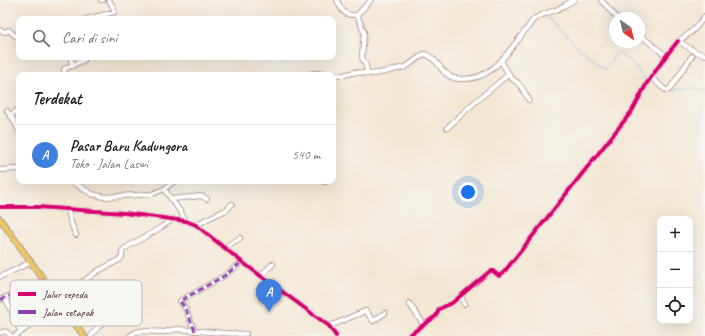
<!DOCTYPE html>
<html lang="id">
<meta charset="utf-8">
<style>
:root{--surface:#fff;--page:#f6f6f6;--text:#222;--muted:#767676;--line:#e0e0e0;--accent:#d1495b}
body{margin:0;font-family:Caveat,sans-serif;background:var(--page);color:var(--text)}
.controls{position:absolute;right:12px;bottom:12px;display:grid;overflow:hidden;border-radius:8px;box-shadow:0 4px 16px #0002}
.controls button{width:36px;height:36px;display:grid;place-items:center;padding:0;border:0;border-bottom:1px solid var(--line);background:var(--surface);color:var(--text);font:20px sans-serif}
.compass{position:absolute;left:609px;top:12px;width:36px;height:36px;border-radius:50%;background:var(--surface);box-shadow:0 4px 16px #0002;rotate:145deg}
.you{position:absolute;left:468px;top:192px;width:14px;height:14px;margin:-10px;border:3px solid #fff;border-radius:50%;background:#1a73e8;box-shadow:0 0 0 6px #1a73e833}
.badge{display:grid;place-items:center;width:26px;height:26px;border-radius:50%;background:var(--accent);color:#fff;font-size:13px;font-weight:700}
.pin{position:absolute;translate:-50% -33px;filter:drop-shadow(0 1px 2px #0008)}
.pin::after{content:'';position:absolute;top:21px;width:14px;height:12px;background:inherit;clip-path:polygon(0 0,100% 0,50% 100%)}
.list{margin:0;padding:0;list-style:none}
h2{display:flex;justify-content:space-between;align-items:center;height:52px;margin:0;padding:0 16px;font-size:17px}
h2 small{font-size:13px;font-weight:400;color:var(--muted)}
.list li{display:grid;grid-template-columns:26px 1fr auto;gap:12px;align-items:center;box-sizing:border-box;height:60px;padding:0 16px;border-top:1px solid var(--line)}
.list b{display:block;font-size:15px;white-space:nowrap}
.list p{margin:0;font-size:13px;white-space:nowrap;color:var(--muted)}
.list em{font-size:13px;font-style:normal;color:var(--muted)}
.icon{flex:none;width:22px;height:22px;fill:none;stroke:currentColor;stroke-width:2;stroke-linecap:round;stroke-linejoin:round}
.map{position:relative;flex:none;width:705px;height:336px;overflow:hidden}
.search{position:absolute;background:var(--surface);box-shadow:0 4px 16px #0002;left:16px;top:16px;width:320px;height:44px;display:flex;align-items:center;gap:10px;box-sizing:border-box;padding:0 14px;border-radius:8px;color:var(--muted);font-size:15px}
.panel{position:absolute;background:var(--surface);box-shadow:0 4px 16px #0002;left:16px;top:72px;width:320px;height:112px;border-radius:8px}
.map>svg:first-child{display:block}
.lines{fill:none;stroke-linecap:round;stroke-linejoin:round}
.stream{stroke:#78aee6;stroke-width:1}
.minor-casing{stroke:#9e8380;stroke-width:6}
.major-casing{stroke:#9e8380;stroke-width:7}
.minor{stroke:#fff;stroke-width:4.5}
.major{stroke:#e9c769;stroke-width:5.5}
.quiet{stroke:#8e44ad;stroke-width:3;stroke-dasharray:6 3;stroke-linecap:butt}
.cycleway-casing{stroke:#f6f6f2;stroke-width:6}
.cycleway{stroke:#d6006c;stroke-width:4}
.key{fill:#f6f6f2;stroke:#c2b6b6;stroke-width:1}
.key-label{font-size:11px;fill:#4a1f2b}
</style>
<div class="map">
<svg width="705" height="336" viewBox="0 0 705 336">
<rect width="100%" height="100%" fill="#f6f6f2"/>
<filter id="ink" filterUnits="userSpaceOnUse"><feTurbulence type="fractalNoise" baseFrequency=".025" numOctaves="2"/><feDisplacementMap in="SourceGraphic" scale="8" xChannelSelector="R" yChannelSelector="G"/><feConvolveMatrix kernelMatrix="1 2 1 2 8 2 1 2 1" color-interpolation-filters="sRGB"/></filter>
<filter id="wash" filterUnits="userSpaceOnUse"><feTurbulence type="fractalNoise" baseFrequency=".012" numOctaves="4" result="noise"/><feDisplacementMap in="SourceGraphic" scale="16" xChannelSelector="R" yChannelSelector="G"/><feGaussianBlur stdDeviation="0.9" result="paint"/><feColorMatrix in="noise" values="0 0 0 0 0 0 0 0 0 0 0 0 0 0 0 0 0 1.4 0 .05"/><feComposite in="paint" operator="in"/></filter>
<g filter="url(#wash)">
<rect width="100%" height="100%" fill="#f3e7d4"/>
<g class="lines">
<path class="stream" d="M545,15L548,19L558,27L577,46L606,70C610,64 613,56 617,52L625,58L629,60L644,78L647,79
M672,90L694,88L705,92"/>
</g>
</g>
<g filter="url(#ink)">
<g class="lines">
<g class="minor-casing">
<path id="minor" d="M101,0H103
M337,0C342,11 344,16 357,15
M601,0L617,18
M705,16C695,29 692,33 678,41L696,52L705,55
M44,19H45
M87,19L114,12V9L109,0
M0,30L5,32L9,30L15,36L19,33
M639,34L666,56
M70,57L73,66
M501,61L511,78L518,83L522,88L529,100
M367,74L366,66L363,60L362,57L364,32L357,15L371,0
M66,75L64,71V69L84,60
M305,75L316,73L344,75L355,72L369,74L380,73L406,67L424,54C437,56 441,75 454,78C489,85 506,55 524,32C527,29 530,24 533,20C540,14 550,13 558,9C563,6 569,3 574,0
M651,77L663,88L666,90H669L692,56
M7,111L13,119L19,131
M10,116L19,109
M447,128L474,103L509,74
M0,170L19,169
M71,181L92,194L105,197L152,194L164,189L175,181
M325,181V182
M164,189L182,214L186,221
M171,199L202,196L207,199
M0,207H37L124,213L186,221L196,225L242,262L329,326L336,336
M68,209L71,223L76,235
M196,225L207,219L226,210L232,204
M225,247L240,238
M261,275L273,264
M0,277L31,262
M461,296L464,304
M5,297L21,332
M56,297L71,290L98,271L119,260L122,257V251L124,249L160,228L173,219
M0,300L44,280
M409,303L424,325
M329,326L335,324L365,311H366L373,321L385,313
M195,331L185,308L180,301L224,276L242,262
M0,333C7,330 6,332 11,336
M15,336L61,304
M91,336L98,327L102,324
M130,336L136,332L140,331L165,332L176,329L224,333L246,334
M408,336L436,316L439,309L452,303L490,271H493L499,276L504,272L632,111L647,83L666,56L678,41"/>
</g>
<g class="major-casing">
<path id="major" d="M0,219L84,336"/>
</g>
<use href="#minor" class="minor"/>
<use href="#major" class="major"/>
<path class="quiet" d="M0,300L44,280
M195,331L185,308L180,301L224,276L242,262"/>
<g class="cycleway-casing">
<path id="cycleway" d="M0,207H37L124,213L186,221L196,225L242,262L329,326L336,336
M408,336L436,316L439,309L452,303L490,271H493L499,276L504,272L632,111L647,83L666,56L678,41"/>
</g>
<use href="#cycleway" class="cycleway"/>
</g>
</g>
<rect x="10" y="280" width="132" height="46" rx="6" class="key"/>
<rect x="18" y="292" width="18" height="4" fill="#d6006c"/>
<rect x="18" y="310" width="18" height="4" fill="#8e44ad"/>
<g class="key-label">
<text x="43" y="298">Jalur sepeda</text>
<text x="43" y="316">Jalan setapak</text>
</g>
</svg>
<div class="controls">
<button>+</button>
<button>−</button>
<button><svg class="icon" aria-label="locate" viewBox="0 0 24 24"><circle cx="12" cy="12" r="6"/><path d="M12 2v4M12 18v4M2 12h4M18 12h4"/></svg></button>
</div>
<svg class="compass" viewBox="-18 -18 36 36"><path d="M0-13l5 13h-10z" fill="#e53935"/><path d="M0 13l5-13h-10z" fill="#767676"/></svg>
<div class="you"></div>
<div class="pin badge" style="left:269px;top:312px;background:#3f7fe0">A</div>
<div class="search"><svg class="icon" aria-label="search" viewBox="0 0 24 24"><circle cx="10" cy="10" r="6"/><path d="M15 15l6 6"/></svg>Cari di sini</div>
<section class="panel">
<h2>Terdekat<small></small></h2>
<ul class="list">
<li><span class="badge" style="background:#3f7fe0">A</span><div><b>Pasar Baru Kadungora</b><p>Toko · Jalan Laswi</p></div><em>540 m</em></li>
</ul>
</section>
</div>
